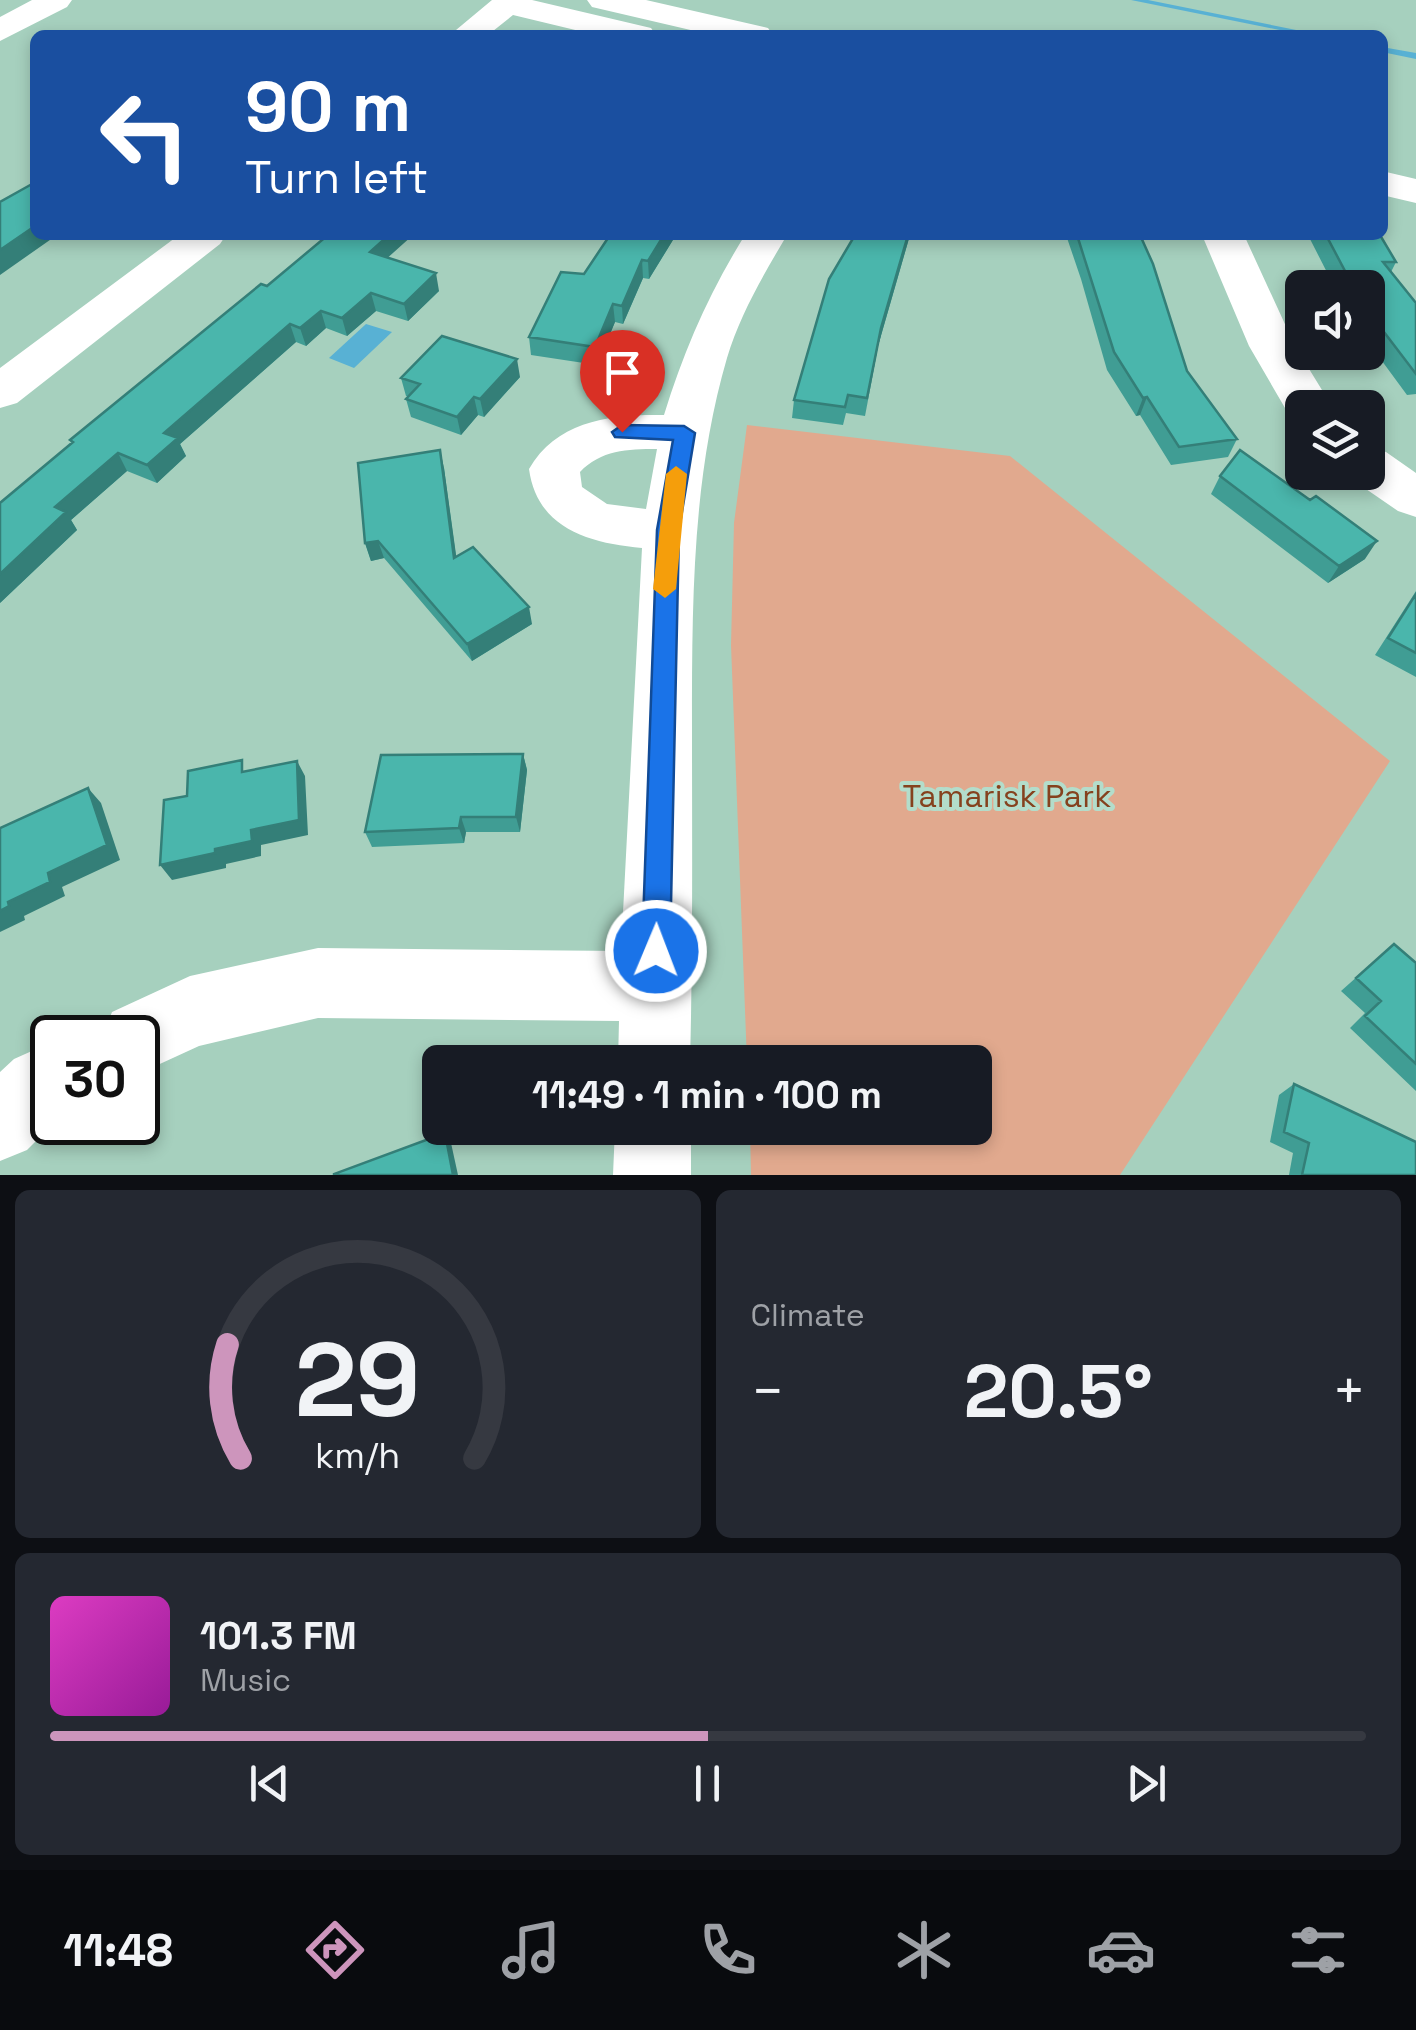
<!DOCTYPE html>
<meta charset="utf-8">
<style>
:root{--surface:#171b24;--page:#242831;--text:#f1f3f6;--muted:#9ea1a6;--line:#363941;--accent:#cd95bc}
body{margin:0;font-family:"Space Grotesk",sans-serif;background:var(--page);color:var(--text);height:100vh;display:flex;flex-direction:column;font-size:38px;white-space:nowrap}
*{box-sizing:border-box;margin:0}
p{font-size:32px;color:var(--muted)}
.icon{flex:none;width:55px;height:55px;fill:none;stroke:currentColor;stroke-width:2;stroke-linecap:round;stroke-linejoin:round}
.map{position:relative;height:1175px;overflow:hidden}
.side{display:flex;flex-direction:column;gap:15px;padding:15px;background:#0d0f14;flex:1}
.side>*{flex:none}
.guide{position:absolute;left:30px;top:30px;width:1358px;height:210px;border-radius:15px;box-shadow:0 5px 15px #0003;background:#1a4fa0;color:#fff;overflow:hidden}
.fabs{position:absolute;left:1285px;top:270px;display:grid;gap:20px}
.fabs a{display:grid;place-items:center;width:100px;height:100px;border-radius:15px;background:var(--surface);box-shadow:0 5px 15px #0003;font-size:50px}
.speed{position:absolute;left:30px;top:1015px;display:flex;gap:20px;font-size:50px;font-weight:700;text-align:center}
.speed>*{display:grid;place-content:center;width:130px;height:130px;border-radius:50%;background:var(--surface);box-shadow:0 5px 15px #0003;line-height:1}
.speed .limit{border:5px solid #111;border-radius:15px;background:#fff;color:#111}
.pin{position:absolute;display:grid;place-items:center;width:85px;height:85px;color:#fff;margin:-102px -42px;border-radius:50% 50% 50% 0;rotate:-45deg;box-shadow:0 0 10px #0007}
.pin .icon{rotate:45deg}
.me{position:absolute;width:110px;margin:-55px;rotate:1deg;stroke-linejoin:round;filter:drop-shadow(0 0 8px #0008)}
.turn{display:flex;align-items:center;gap:35px;height:210px;padding:0 50px;font-size:45px}
.turn .icon{width:130px;height:130px;stroke-width:2.5}
.turn b{display:block;font-size:70px;line-height:85px}
.big{font-size:75px;font-weight:700;line-height:1.1}
.side .card{flex:1;display:flex;flex-direction:column;justify-content:center;gap:15px;min-width:0;padding:0 35px;border-radius:15px;background:var(--page)}
.side .dial{align-items:center;gap:0}
.dial svg{height:260px;overflow:visible;fill:none;stroke:var(--line);stroke-width:7;stroke-linecap:round;text-anchor:middle}
.dial text{fill:var(--text);stroke:none}
.song{display:flex;align-items:center;gap:30px}
.cover{width:120px;height:120px;border-radius:15px;background:linear-gradient(135deg,hsl(310 70% 55%),hsl(300 70% 35%))}
.played{height:10px;border-radius:5px;background:linear-gradient(90deg,var(--accent) 50%,var(--line) 50%)}
.keys{display:flex;justify-content:space-around;direction:ltr}
.heat{display:flex;justify-content:space-between;align-items:center;font-size:55px;direction:ltr}
.side .tiles{flex:1;display:grid;gap:15px;grid-template-columns:1fr 1fr}
.card:last-child{grid-column:span 2}
.trip{position:absolute;left:422px;top:1045px;width:570px;height:100px;border-radius:15px;background:var(--surface);box-shadow:0 5px 15px #0003;font-weight:700;line-height:100px;text-align:center}
.tab-bar{display:flex;height:160px;justify-content:space-around;align-items:center;background:#090b0e;color:var(--muted)}
.tab-bar .icon{width:70px;height:70px}
.tab-bar .active{color:var(--accent)}
.tab-bar b{font-size:45px;color:var(--text)}
.map>svg:first-child{display:block}
.green{fill:#e1a98e}
.water{fill:#58b1d4}
.lines{fill:none;stroke-linecap:round;stroke-linejoin:round}
.stream{fill:#58b1d4;fill-rule:evenodd}
.minor{fill:#fff;fill-rule:evenodd}
.wall{fill:#409d94}
.shaded-wall{fill:#347f78}
.building{fill:#4ab6ac;stroke:#347f78;stroke-width:2.5}
.route{fill:#1a73e8;stroke:#114b97;stroke-width:2.5}
.slow{fill:#f59e0b}
.labels{text-anchor:middle;stroke-width:8;stroke-linejoin:round;paint-order:stroke}
.park-label{font-size:32px;fill:#85421e;stroke:#b3ddcb}
</style>
<div class="map">
<svg width="1416" height="1175" viewBox="0 0 1416 1175">
<rect width="100%" height="100%" fill="#a6d0be"/>
<path class="green" d="M747 425 1010 456 1390 761 1120 1175H751L750 1128H975V1062H747L731 645 734 523Z"/>
<path class="water" d="M366 324 392 332 354 368 329 358Z"/>
<g class="lines">
<path class="stream" d="M1131 0H1148L1321 35H1304Z
M1382 47 1416 53V59L1382 52Z"/>
<path class="minor" d="M32 0H72L67 7 0 41V17Z
M492 0H532L651 28 656 35H596L513 15 488 35H450Z
M587 0H646L768 28 773 35H712L592 7Z
M1382 171 1416 179V203L1382 195Z
M179 235H226L220 244 17 403 0 408V368Z
M745 235H787C764 274 740 314 727 358 692 478 692 603 692 728 692 839 693 951 690 1062H618L619 1021 318 1018 199 1046 138 1074V1038H102L112 1012 190 976 318 948 621 951 642 548C588 543 537 528 529 469 557 420 612 414 664 415 684 350 709 293 745 235ZM657 449 646 509 607 504 582 487 580 472C601 450 627 449 657 449Z
M1202 235H1244L1295 346 1333 408H1302V423L1292 420 1249 346Z
M1368 447 1386 452 1416 473V517L1398 511 1350 478 1347 472H1368Z
M52 1042 55 1122 27 1150 0 1161V1072L14 1059Z
M615 1128H691V1175H613Z"/>
</g>
<path class="wall" d="M610 235H676L649 279 643 278 623 324 615 322 597 365 531 355 529 337 584 274Z
M855 235H910L878 346 865 416 846 413 843 425 792 418 794 400Z
M1066 235H1140L1187 371 1237 439 1228 457 1171 465 1140 415 1136 416 1107 370 1081 279Z
M1311 235H1380L1396 262 1391 272 1416 303V394L1407 395 1368 342V288H1335L1310 239Z
M388 258 439 291 408 321 376 311 347 336 326 328 306 346 296 342 180 444 186 456 157 483 127 471 71 520 77 530 0 603 71 443 70 440 267 286Z
M520 377 484 417 478 415 461 435 411 417 406 399 408 396H406L401 378Z
M444 468 456 557 532 624 472 661 384 558 371 561 365 543Z
M1220 476 1310 500 1365 559 1328 583 1211 494Z
M1416 591V677L1375 655Z
M523 754 527 770 520 832H466L464 843 372 847 365 832Z
M1394 944 1416 963V1091L1350 1028 1365 1013 1341 991Z
M1294 1084 1416 1175H1289L1293 1153 1270 1142 1279 1095Z"/>
<path class="shaded-wall" d="M35 226V235H57L0 275V250Z
M389 235H413L374 270 370 252Z
M664 235H676L649 279 648 261Z
M908 235H910L878 346 865 416 881 328Z
M642 260 643 278 623 324 622 306Z
M436 273 439 291 408 321 404 304Z
M371 293 376 311 347 336 342 318Z
M613 304 615 322 597 365 595 347Z
M321 311 326 328 306 346 300 328Z
M290 324 296 342 180 444 186 456 157 483 147 465 164 433Z
M517 359 520 377 484 417 480 399Z
M474 397 478 415 461 435 457 417Z
M1147 397 1140 415 1136 416 1143 398Z
M440 450 444 468 459 576 454 558Z
M118 453 127 471 71 520 77 530 0 603V574L55 507Z
M378 541 384 558 371 561 365 543Z
M1377 541 1365 559 1328 583 1339 566Z
M529 607 532 624 472 661 467 644Z
M523 754 527 770 520 832 516 817Z
M297 761 305 776 308 835 261 845V856L226 864V868L172 880 160 865 215 849 251 830Z
M88 788 101 803 120 860 62 887 65 896 24 916 25 920 0 932V911L8 902Z
M461 817 466 832 464 843 459 828Z
M445 1133 451 1143 458 1175H453Z"/>
<path class="building" d="M32 184 35 185V226L0 250V202Z
M328 235H389L370 252 436 273 404 304 371 293 342 318 321 311 300 328 290 324 164 433 178 438 147 465 118 453 55 507 66 512 0 574V503L73 442 70 440 261 284 267 286Z
M610 235H664L648 261 642 260 622 306 613 304 595 347 529 337 561 272 584 274Z
M855 235H908L881 328 867 398 848 395 845 407 794 400 829 279Z
M1077 235H1140L1153 264 1187 371 1237 439 1179 447 1147 397 1143 398 1114 352Z
M1326 235H1380L1396 262H1383L1416 303V374L1368 311V288H1354Z
M442 336 517 359 480 399 474 397 457 417 406 399 420 384 401 378Z
M440 450 454 558 473 547 529 607 467 644 378 541 365 543 358 463Z
M1240 450 1310 500 1316 496 1377 541 1339 566 1220 476Z
M1416 594V653L1388 638Z
M523 754 516 817H461L459 828 365 832 381 755Z
M242 760V772L297 761 299 820 251 830 252 841 215 849V853L160 865 164 800 187 796 188 771Z
M88 788 107 845 48 873 50 882 8 902 9 906 0 911V828Z
M1394 944 1416 963V1064L1365 1016 1381 1001 1356 978Z
M1294 1084 1416 1142V1175H1302L1309 1143 1284 1132Z
M445 1133 453 1175H334V1174Z"/>
<path class="route" d="M622 425 684 426 695 433 679 530 670 951 666 961 656 965 646 961 642 951 657 530 673 440 615 437 612 432Z"/>
<path class="slow" d="M676 466 687 474 676 589 665 598 653 589 666 474Z"/>
<g class="labels">
<g class="park-label">
<text x="1007" y="807">Tamarisk Park</text>
</g>
</g>
</svg>
<div class="fabs">
<a><svg class="icon" aria-label="sound" viewBox="0 0 24 24"><path d="M4 9h4l5-4v14l-5-4H4zM17 9q2 3 0 6"/></svg></a>
<a><svg class="icon" aria-label="layers" viewBox="0 0 24 24"><path d="M12 4l9 5-9 5-9-5zM3 14l9 5 9-5"/></svg></a>
</div>
<div class="speed"><div class="limit">30</div></div>
<div class="pin" style="left:622px;top:432px;background:#d93025"><svg class="icon" aria-label="arrive" viewBox="0 0 24 24"><path d="M6 21V4h12l-3 4 3 4H6"/></svg></div>
<svg class="me" style="left:656px;top:951px" viewBox="-20 -20 40 40"><circle r="17" fill="#1a73e8" stroke="#fff" stroke-width="3"/><path d="M0-11L8 9 0 5-8 9z" fill="#fff"/></svg>
<div class="trip">11:49 · 1 min · 100 m</div>
<div class="guide">
<div class="turn"><svg class="icon" aria-label="left" viewBox="0 0 24 24"><path d="M17 20v-9H6M10 6l-5 5 5 5"/></svg><div><b>90 m</b>Turn left</div></div>
</div>
</div>
<section class="side">
<div class="tiles">
<div class="card dial"><svg viewBox="0 0 100 80">
<path d="M14 69A42 42 0 1 1 86 69"/>
<path d="M14 69A42 42 0 0 1 10 34" stroke="#cd95bc"/>
<text x="50" y="56" font-size="32" font-weight="700">29</text>
<text x="50" y="72" font-size="11">km/h</text>
</svg></div>
<div class="card"><p>Climate</p>
<div class="heat"><a>−</a><b class="big">20.5°</b><a>+</a></div>
</div>
<div class="card">
<div class="song"><i class="cover"></i><div><b>101.3 FM</b><p>Music</p></div></div>
<div class="played"></div>
<div class="keys"><svg class="icon" aria-label="previous" viewBox="0 0 24 24"><path d="M18 5L8 12l10 7zM5 5v14"/></svg><svg class="icon" aria-label="pause" viewBox="0 0 24 24"><path d="M8 5v14M16 5v14"/></svg><svg class="icon" aria-label="next" viewBox="0 0 24 24"><path d="M6 5l10 7-10 7zM19 5v14"/></svg></div>
</div>
</div>
</section>
<nav class="tab-bar">
<b>11:48</b>
<svg class="icon active" aria-label="directions" viewBox="0 0 24 24"><path d="M12 3l9 9-9 9-9-9zM9 14v-3h6M13 9l2 2-2 2"/></svg>
<svg class="icon" aria-label="music" viewBox="0 0 24 24"><path d="M9 18V5l10-2v13"/><circle cx="6" cy="18" r="3"/><circle cx="16" cy="16" r="3"/></svg>
<svg class="icon" aria-label="phone" viewBox="0 0 24 24"><path d="M5 4h4l2 5-3 2q2 4 5 5l2-3 5 2v4C11 20 4 13 5 4z"/></svg>
<svg class="icon" aria-label="climate" viewBox="0 0 24 24"><path d="M12 3v18M4 7l16 10M4 17L20 7"/></svg>
<svg class="icon" aria-label="car" viewBox="0 0 24 24"><path d="M5 17H2v-5l4-1 3-4h7l3 4 3 1v5h-3M9 17h6M6 11h13"/><circle cx="7" cy="17" r="2"/><circle cx="17" cy="17" r="2"/></svg>
<svg class="icon" aria-label="filters" viewBox="0 0 24 24"><path d="M4 7h16M4 17h16"/><circle cx="9" cy="7" r="2"/><circle cx="15" cy="17" r="2"/></svg>
</nav>
